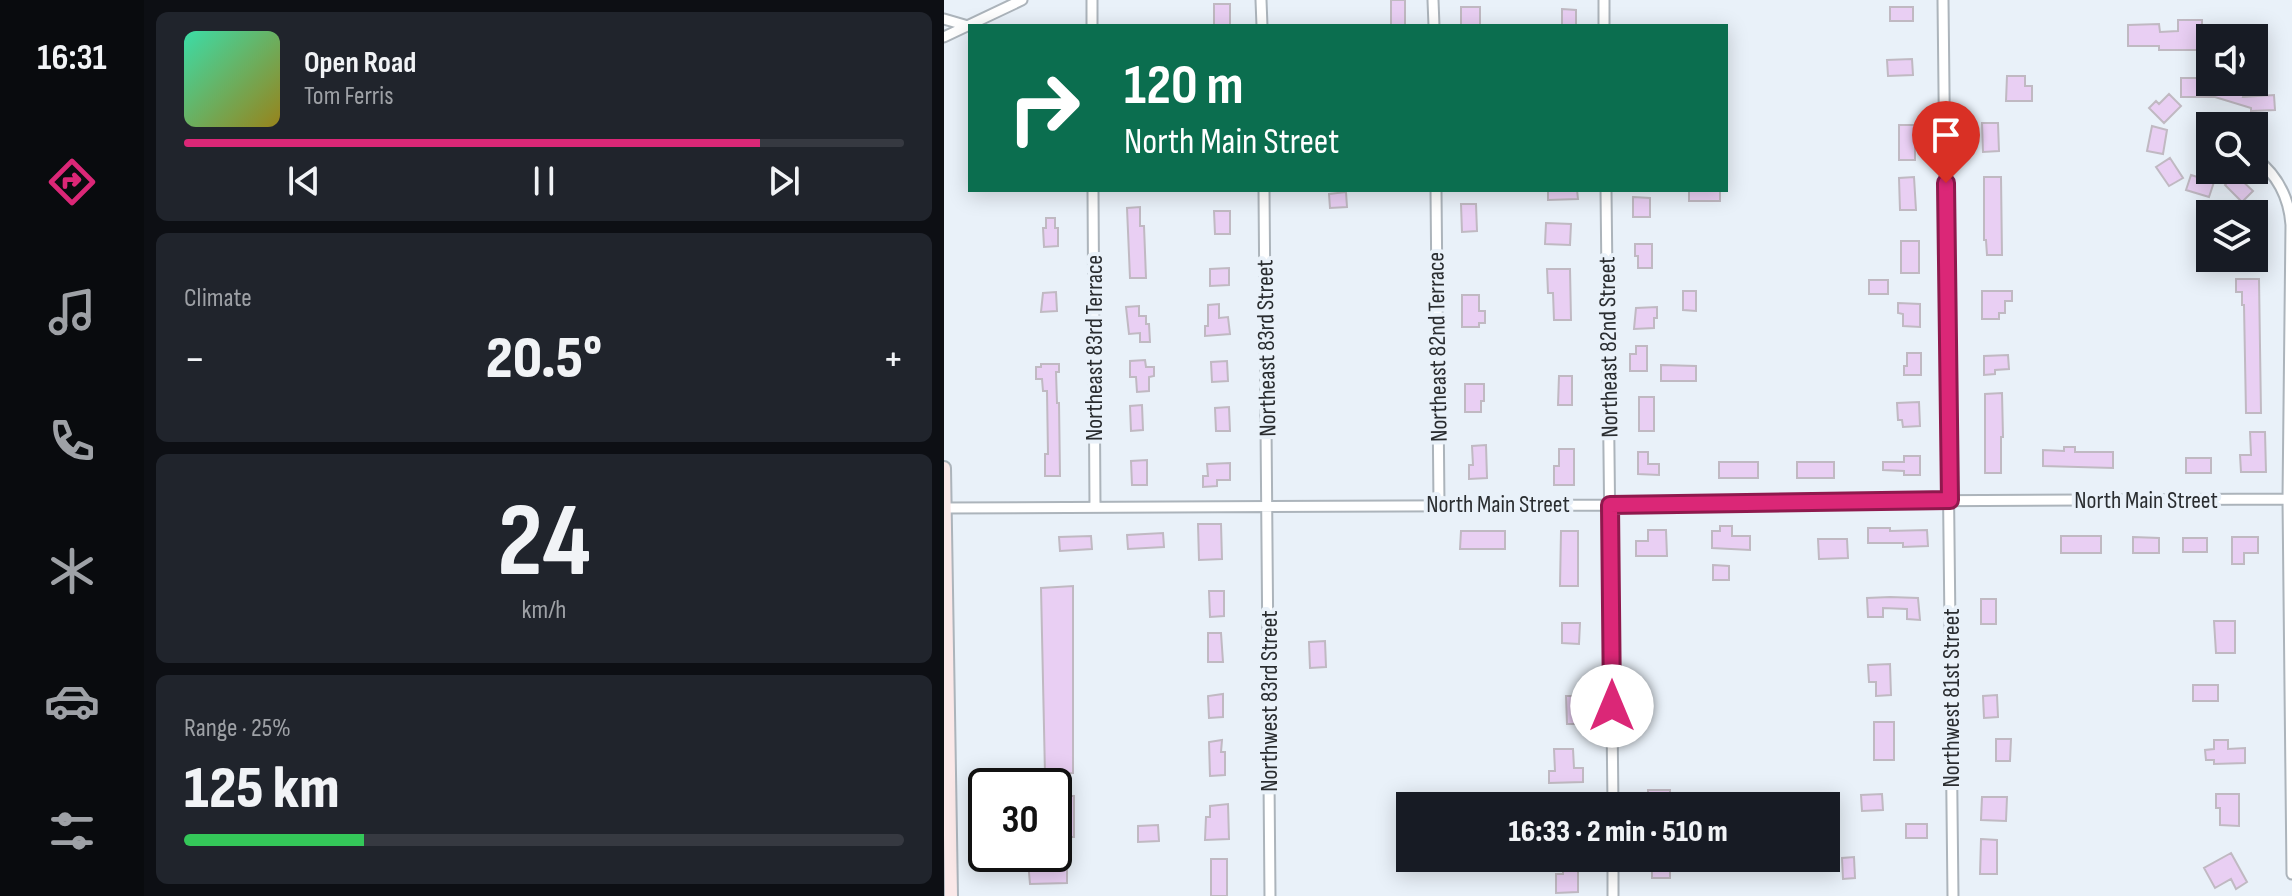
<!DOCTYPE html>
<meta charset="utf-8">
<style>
:root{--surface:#171b24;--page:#20242c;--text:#f1f3f6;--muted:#9ea1a6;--line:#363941;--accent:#db2777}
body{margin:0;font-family:"Sofia Sans Condensed",sans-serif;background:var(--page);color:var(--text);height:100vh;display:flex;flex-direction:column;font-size:30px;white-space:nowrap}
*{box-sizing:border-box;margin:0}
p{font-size:26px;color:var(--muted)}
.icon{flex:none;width:44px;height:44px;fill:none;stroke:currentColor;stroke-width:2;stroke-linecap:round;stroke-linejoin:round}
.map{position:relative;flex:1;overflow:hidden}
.sheet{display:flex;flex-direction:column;gap:12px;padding:12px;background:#0d0f14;width:800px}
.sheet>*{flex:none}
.guide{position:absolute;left:24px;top:24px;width:760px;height:168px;border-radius:0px;box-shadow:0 4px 20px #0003;background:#0b6e4f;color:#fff;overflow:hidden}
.fabs{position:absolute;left:1252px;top:24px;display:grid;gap:16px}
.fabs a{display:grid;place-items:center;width:72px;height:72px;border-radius:0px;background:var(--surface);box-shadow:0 4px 20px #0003;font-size:40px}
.speed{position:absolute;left:24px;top:768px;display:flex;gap:16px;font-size:40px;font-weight:700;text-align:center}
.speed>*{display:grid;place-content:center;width:104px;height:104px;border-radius:50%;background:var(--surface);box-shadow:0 4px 20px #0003;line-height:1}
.speed .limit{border:4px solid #111;border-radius:12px;background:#fff;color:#111}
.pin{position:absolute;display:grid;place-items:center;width:68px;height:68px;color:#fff;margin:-82px -34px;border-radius:50% 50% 50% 0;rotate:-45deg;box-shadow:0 0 8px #0007}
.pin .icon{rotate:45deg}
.me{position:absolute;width:88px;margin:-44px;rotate:0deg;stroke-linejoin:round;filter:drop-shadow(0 0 6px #0008)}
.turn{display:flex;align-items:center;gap:28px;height:168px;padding:0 24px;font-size:36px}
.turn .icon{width:104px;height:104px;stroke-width:2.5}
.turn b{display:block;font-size:56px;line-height:68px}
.big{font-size:60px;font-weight:800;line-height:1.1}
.sheet .tile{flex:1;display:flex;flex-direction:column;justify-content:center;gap:12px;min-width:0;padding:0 28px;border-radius:12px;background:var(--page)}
.sheet .dial{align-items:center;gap:0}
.dial b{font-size:104px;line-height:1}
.song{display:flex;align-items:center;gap:24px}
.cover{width:96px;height:96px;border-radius:12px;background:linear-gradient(135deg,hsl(160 70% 55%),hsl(50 70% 35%))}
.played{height:8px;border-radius:4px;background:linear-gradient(90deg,var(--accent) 80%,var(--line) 80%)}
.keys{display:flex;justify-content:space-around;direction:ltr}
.heat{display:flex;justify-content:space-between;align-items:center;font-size:44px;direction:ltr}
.charge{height:12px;border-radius:6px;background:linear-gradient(90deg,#34c759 25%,var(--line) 0)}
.trip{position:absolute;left:452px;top:792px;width:444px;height:80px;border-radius:0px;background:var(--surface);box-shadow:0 4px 20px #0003;font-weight:800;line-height:80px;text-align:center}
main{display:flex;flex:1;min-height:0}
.tab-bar{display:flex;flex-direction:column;width:144px;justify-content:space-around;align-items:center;background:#090b0e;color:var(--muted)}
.tab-bar .icon{width:56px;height:56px}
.tab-bar .selected{color:var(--accent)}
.tab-bar b{font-size:36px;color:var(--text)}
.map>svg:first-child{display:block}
.building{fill:#e9cff3;stroke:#c0b9c2;stroke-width:2}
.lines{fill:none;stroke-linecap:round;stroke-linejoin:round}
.minor-casing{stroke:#acb4bb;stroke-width:13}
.secondary-casing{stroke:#acb4bb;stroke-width:16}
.minor{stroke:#fff;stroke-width:9}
.secondary{stroke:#fae8e8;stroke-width:12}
.route-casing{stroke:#8e194d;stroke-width:20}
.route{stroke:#db2777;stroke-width:14}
.labels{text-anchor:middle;stroke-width:8;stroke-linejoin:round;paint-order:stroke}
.street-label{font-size:24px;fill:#2a2d30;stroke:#e9f1f9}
</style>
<main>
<nav class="tab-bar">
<b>16:31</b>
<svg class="icon selected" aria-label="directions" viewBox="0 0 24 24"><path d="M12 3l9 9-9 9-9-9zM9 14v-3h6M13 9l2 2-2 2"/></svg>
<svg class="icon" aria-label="music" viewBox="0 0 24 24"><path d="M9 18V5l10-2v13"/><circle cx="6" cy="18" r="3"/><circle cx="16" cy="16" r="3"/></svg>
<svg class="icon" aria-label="phone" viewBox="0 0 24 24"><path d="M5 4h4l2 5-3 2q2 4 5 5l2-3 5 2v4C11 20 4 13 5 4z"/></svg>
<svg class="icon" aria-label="climate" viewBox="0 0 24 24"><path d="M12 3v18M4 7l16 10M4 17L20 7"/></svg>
<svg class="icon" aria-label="car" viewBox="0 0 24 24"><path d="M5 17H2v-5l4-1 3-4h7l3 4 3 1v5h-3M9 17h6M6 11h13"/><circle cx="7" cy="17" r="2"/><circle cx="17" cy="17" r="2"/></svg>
<svg class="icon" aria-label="filters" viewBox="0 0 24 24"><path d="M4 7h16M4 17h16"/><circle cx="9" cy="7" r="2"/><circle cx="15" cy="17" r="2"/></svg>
</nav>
<section class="sheet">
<div class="tile">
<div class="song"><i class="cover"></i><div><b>Open Road</b><p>Tom Ferris</p></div></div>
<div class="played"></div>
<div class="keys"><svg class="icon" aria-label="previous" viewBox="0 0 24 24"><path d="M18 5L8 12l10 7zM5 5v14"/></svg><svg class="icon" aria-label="pause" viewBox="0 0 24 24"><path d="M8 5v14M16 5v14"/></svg><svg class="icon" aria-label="next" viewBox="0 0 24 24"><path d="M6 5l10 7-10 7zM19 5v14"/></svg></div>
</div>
<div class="tile"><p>Climate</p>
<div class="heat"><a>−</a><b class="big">20.5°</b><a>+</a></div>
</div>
<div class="tile dial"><b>24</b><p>km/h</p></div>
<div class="tile"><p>Range · 25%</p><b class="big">125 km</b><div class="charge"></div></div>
</section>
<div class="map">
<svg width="1348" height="896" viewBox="0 0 1348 896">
<rect width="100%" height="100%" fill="#e9f1f9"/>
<path class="building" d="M447 0H461V26H447Z
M270 4H286V26H270Z
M517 7H536V26H517Z
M946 7H969V21H946Z
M618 9 632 10V26H618Z
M1234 20H1258V50H1215V46H1184V25L1215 24 1216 32 1234 31Z
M968 59 969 75 944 76 943 60Z
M1063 76H1081V86H1088V101H1062Z
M1237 78H1264V82H1287L1302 86 1299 97 1330 95 1331 110 1307 111V108L1271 97H1237Z
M1225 94 1237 106 1220 123 1205 108 1212 101 1215 104Z
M1038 123H1054L1055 151 1039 152Z
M955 125H971V160H955Z
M1208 126 1223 130 1219 154 1203 151Z
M1226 158 1239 178 1225 186 1212 167Z
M1291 174 1309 191 1298 202 1281 185Z
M1247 175 1270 182 1265 197 1242 190Z
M970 177 972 210H956L955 178Z
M1040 177H1057L1058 255H1043L1042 240H1040Z
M604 190H633L634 199 604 200Z
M745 190H776V201H745Z
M402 192 403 207 386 208 385 194Z
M689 197 706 198V217H689Z
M517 204H532L533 231 518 232Z
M196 207V226H200L202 278H186L183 208Z
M270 211H286V234H271Z
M102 218H111V228H114V246L100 247 99 228H102Z
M602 223 627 224 626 245 601 244Z
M957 241H975V273H957Z
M691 244H708V268H694V256H691Z
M285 268V285L266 286V269Z
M603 269H626L627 320H610L609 293H604Z
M1292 279H1315L1317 413H1302L1300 305H1298V292H1292Z
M925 280H944V294H925Z
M739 291H752V311L739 310Z
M1038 291H1068V301H1061V313H1055V319H1038Z
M112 292 113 311 97 312 99 293Z
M518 295H535V311H541V323H535V327H518Z
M954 303 976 304V327L959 326V314L954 313Z
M275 304V318L284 317 286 334 261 336V326H264V305Z
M195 306V316H202V324H205L206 342H196V333L185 334 182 307Z
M713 307V318H710V328L690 329 692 308Z
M692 346H703V371H686V354H692Z
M963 353H977V375H960V366H963Z
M1064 355 1065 369 1051 370V374L1040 375V356Z
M201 360 202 367H210V376L205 377V391L193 392 192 377H186V361Z
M283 361 284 381 268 382 267 362Z
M97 364H115V372H112L113 403H115L116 476H101V454H104L103 391H99L98 379H92V367H97Z
M717 365 752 366V381H717Z
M615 376H628V405H614Z
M521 384H540V401H537V412H521Z
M1058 393 1059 437H1057V473H1041V394Z
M695 397H710V431H695Z
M975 402 976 426 959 427 958 420H954L953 403Z
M198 405 199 430 187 431 186 406Z
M285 407 286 431H272L271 408Z
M1306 432H1321L1322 472H1297L1296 455H1307Z
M542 445 543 478 525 479V465H529L528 446Z
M1120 447H1131V452H1169V468L1099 466V450L1120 451Z
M615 449H630V485H610V466H615Z
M694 452H704V464H715V475L694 474Z
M960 456H976V475H960V471L939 470V462H960Z
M1242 458H1267V473H1242Z
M203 460V485H188L187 461Z
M775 462H814V478H775Z
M853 462H890V478H853Z
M286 463V480H273V486L259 487V476H264L263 464Z
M254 524H277L278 559 255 560Z
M776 526H788V536H806V550L768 548V531H776Z
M924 528H946V531L983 530 984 546 959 547V543H924Z
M704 530H722L723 556H692V541H704Z
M517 531H561V549H516Z
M617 531H634V586H616Z
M219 533 220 547 184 549 183 535Z
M147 536 148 549 116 551 115 537Z
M1117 536H1157V553H1117Z
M1189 537 1215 538V553H1189Z
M1288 537H1314V553H1300V564H1288Z
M1239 538H1263V552H1239Z
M874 539H903L904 558 875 559Z
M769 565 785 566V580H769Z
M129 586V773L101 774 97 588Z
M265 591H280V616L266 617Z
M946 597 974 598 976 620 963 619V609L939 608V617H924L923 598Z
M1037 599H1052V624H1037Z
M1270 621H1291V653H1272Z
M618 623H636L635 644 618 643Z
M264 633H277L279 662H264Z
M381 641 382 667 366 668 365 642Z
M946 664 947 695 932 696V682H925L924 665Z
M1249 685H1274V701H1249Z
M279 694V717L265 718 264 696Z
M1053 695 1054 717 1040 718 1039 696Z
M622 696H637L638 724H623Z
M930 722H950V760H930Z
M1052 739H1067L1066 761H1052Z
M278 740 277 752H281V775L266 776 265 742Z
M1270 740H1284V749L1301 748V763L1270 764V760H1262L1261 750 1270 749Z
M610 749H629L630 768H639V782L605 783V771H611Z
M704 790H726V806H709V804H704Z
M938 794 939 810 918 811 917 795Z
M1272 794H1295V826L1276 825V808H1272Z
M110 796H130V837H110Z
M1038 797H1063L1062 821 1037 820Z
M284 804 285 839 261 840 262 817H266V806Z
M962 824H983V838H962Z
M214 825 215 841 194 842V826Z
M1037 839 1053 840V874H1036Z
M1287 853 1303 882 1292 889 1287 879 1271 888 1260 868Z
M910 857 911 878 899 879 898 858Z
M708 858H726V878H708Z
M267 859H283V896H267Z
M123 860V883L86 884 84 861Z
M619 865H634V892L612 893V874H619Z"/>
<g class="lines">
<g class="minor-casing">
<path id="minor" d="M148 0V26
M317 0 318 26
M489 0 490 26
M660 0V26
M999 0 1009 896
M0 19 24 26
M0 37 78 0
M1310 157C1333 174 1345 197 1347 225L1344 499 1348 874
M149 190 151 507
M320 190 326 896
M492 190 495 504
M662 190 669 806
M0 508 666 505 940 501 1348 499
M669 858V896"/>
</g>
<g class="secondary-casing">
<path id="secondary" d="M0 468 7 896"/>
</g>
<use href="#minor" class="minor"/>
<use href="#secondary" class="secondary"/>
</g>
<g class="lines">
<g class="route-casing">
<path id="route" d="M668 706 666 505 1006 500 1002 183"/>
</g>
<use href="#route" class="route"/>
</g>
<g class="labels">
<g class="street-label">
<text transform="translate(493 347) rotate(-91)" y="8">Northeast 82nd Terrace</text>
<text transform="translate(664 347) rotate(-91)" y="8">Northeast 82nd Street</text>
<text transform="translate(150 348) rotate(-90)" y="8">Northeast 83rd Terrace</text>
<text transform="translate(322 348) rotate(-91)" y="8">Northeast 83rd Street</text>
<text x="1202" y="508">North Main Street</text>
<text x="554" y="512">North Main Street</text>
<text transform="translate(1007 698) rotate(-90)" y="8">Northwest 81st Street</text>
<text transform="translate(325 701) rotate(-90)" y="8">Northwest 83rd Street</text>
</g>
</g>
</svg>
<div class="fabs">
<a><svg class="icon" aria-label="sound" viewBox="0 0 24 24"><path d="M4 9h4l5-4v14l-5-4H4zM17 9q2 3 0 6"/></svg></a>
<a><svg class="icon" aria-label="search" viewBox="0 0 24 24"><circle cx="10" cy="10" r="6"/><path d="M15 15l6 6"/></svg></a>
<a><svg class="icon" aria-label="layers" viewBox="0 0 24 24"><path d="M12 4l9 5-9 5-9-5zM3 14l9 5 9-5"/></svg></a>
</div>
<div class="speed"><div class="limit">30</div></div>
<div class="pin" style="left:1002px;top:183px;background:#d93025"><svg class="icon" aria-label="arrive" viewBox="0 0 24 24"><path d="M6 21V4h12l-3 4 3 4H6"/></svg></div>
<svg class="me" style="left:668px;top:706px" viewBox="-20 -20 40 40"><circle r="19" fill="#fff"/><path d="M0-13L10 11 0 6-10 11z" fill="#db2777"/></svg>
<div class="trip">16:33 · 2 min · 510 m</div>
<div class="guide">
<div class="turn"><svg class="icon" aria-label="right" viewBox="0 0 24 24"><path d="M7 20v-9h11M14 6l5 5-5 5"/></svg><div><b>120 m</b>North Main Street</div></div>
</div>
</div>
</main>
